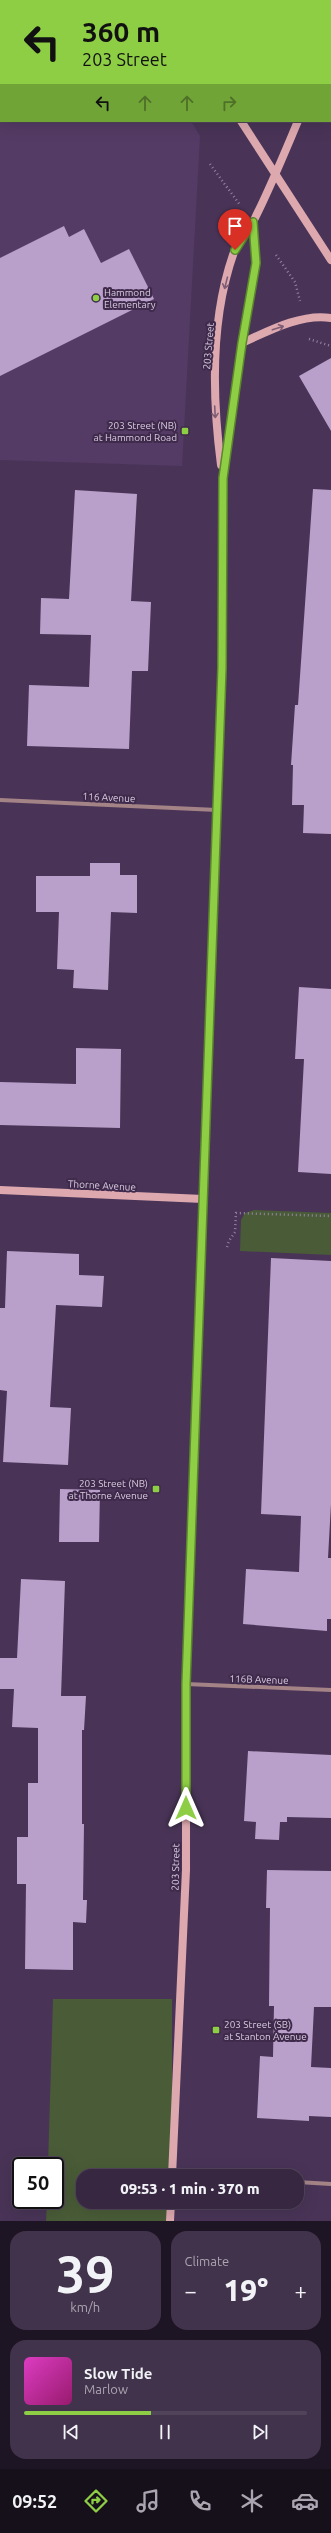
<!DOCTYPE html>
<meta charset="utf-8">
<style>
:root{--surface:#372741;--page:#42334c;--text:#f1f3f6;--muted:#aaa5b1;--line:#51445a;--accent:#8dce44}
body{margin:0;font-family:Ubuntu,sans-serif;background:var(--page);color:var(--text);height:100vh;display:flex;flex-direction:column;font-size:15px;white-space:nowrap}
*{box-sizing:border-box;margin:0}
p{font-size:13px;color:var(--muted)}
.icon{flex:none;width:22px;height:22px;fill:none;stroke:currentColor;stroke-width:2;stroke-linecap:round;stroke-linejoin:round}
.map{position:relative;height:2221px;overflow:hidden}
.panel{display:flex;flex-direction:column;gap:10px;padding:10px;background:#1e1524;flex:1}
.panel>*{flex:none}
.guide{position:absolute;left:0px;top:0px;width:331px;height:122px;box-shadow:0 4px 16px #0002,0 0 0 1px var(--line);background:#8dce44;color:#111;overflow:hidden}
.speed{position:absolute;left:12px;top:2157px;display:flex;gap:8px;font-size:20px;font-weight:700;text-align:center}
.speed>*{display:grid;place-content:center;width:52px;height:52px;border-radius:50%;background:var(--surface);box-shadow:0 4px 16px #0002,0 0 0 1px var(--line);line-height:1}
.speed .limit{border:2px solid #111;border-radius:6px;background:#fff;color:#111}
.pin{position:absolute;display:grid;place-items:center;width:34px;height:34px;color:#fff;margin:-41px -17px;border-radius:50% 50% 50% 0;rotate:-45deg;box-shadow:0 0 4px #0007}
.pin .icon{rotate:45deg}
.me{position:absolute;width:44px;margin:-22px;rotate:0deg;stroke-linejoin:round;filter:drop-shadow(0 0 3px #0008)}
.turn{display:flex;align-items:center;gap:14px;height:84px;padding:0 16px;font-size:18px}
.turn .icon{width:52px;height:52px;stroke-width:2.5}
.turn b{display:block;font-size:28px;line-height:34px}
.lanes{display:flex;align-items:center;height:38px;padding:0 16px;background:#0003;justify-content:center;gap:20px;direction:ltr}
.lanes .off{opacity:.35}
.big{font-size:30px;font-weight:800;line-height:1.1}
.panel .card{flex:1;display:flex;flex-direction:column;justify-content:center;gap:6px;min-width:0;padding:0 14px;border-radius:16px;background:var(--page)}
.panel .dial{align-items:center;gap:0}
.dial b{font-size:52px;line-height:1}
.song{display:flex;align-items:center;gap:12px}
.cover{width:48px;height:48px;border-radius:6px;background:linear-gradient(135deg,hsl(310 70% 55%),hsl(320 70% 35%))}
.played{height:4px;border-radius:2px;background:linear-gradient(90deg,var(--accent) 45%,var(--line) 45%)}
.keys{display:flex;justify-content:space-around;direction:ltr}
.heat{display:flex;justify-content:space-between;align-items:center;font-size:22px;direction:ltr}
.panel .tiles{flex:1;display:grid;gap:10px;grid-template-columns:1fr 1fr}
.card:last-child{grid-column:span 2}
.trip{position:absolute;left:76px;top:2169px;width:228px;height:40px;border-radius:16px;background:var(--surface);box-shadow:0 4px 16px #0002,0 0 0 1px var(--line);font-weight:800;line-height:40px;text-align:center}
.tab-bar{display:flex;height:64px;justify-content:space-around;align-items:center;background:#16101a;color:var(--muted)}
.tab-bar .icon{width:28px;height:28px}
.tab-bar .active{color:var(--accent)}
.tab-bar b{font-size:18px;color:var(--text)}
.map>svg:first-child{display:block}
.built{fill:#543b65}
.green{fill:#495c37}
.building{fill:#b9a0ca}
.lines{fill:none;stroke-linecap:round;stroke-linejoin:round}
.path{stroke:#9484a0;stroke-width:2.5;stroke-dasharray:1 3;stroke-linecap:butt}
.street{stroke:#a48387;stroke-width:4}
.secondary{stroke:#dda9af;stroke-width:8}
.rail{stroke:#bdafc7;stroke-width:3;stroke-dasharray:8 4;stroke-linecap:butt}
.oneway{stroke:#7e5d74}
.route-casing{stroke:#5c862c;stroke-width:10}
.route{stroke:#8dce44;stroke-width:7}
.poi-dot{fill:#8dce44;stroke:#3f2a4c;stroke-width:1.5}
.labels{text-anchor:middle;stroke-width:4;stroke-linejoin:round;paint-order:stroke}
.poi-label{font-size:10px;fill:#d9cce2;stroke:#3f2a4c;text-anchor:start}
.street-label{font-size:10px;fill:#d9cce2;stroke:#3f2a4c}
</style>
<div class="map">
<svg width="331" height="2221" viewBox="0 0 331 2221">
<rect width="100%" height="100%" fill="#493457"/>
<path class="built" d="M0 0 122 1H1V121H191L200 136 182 466 0 460Z"/>
<path class="green" d="M254 1210 331 1213V1255L240 1251 241 1220 245 1213Z
M53 1999H172V2176H83V2202H171L170 2221H46L47 2200H55V2166H48Z"/>
<path class="building" d="M64 226 69 237 84 229 101 263 129 249 154 299 0 376V258Z
M331 358V431L299 376Z
M313 489 331 490V834L303 833 304 805H292L293 765H291L295 705H298Z
M75 490 137 494 131 601 151 602 148 671H132L129 749 27 746 29 685 89 687 91 635 40 634 41 598 69 599Z
M90 863H120V875H137V913L111 912 108 990 73 988 74 970 57 969 59 912H36V876H90Z
M299 987 331 989V1174L298 1172 304 1059H295Z
M76 1048 121 1049 120 1128 0 1125V1082L76 1084Z
M7 1251 79 1254V1275L104 1276 102 1307 56 1305 50 1407 71 1408 68 1465 3 1462 7 1391 0 1390V1308H5Z
M271 1258 331 1261V1504L328 1558H331V1619H327V1631L243 1624 246 1569 299 1572 301 1516 261 1514Z
M60 1489 100 1490 99 1542H59Z
M21 1579 65 1581 61 1696H86L84 1730H82V1824H84L83 1900H87L86 1923 73 1922V1970L25 1969 26 1884H17V1837H28V1783H38V1728L12 1727 14 1689H0V1658H17Z
M248 1751 331 1755V1818L287 1817V1822H280L279 1840 255 1839 256 1822 244 1821Z
M267 1870 331 1871V2007H314L311 2067 331 2068V2117L309 2116V2121L257 2118 260 2056 273 2057 274 2006H269L270 1908H266Z"/>
<g class="lines">
<path class="path" d="M210 164 240 205
M276 255 295 282 300 301
M309 339 331 346
M227 1247 229 1241 235 1232 236 1213 331 1216"/>
<path class="street" d="M0 800 217 810
M186 1684 331 1690
M297 2182 331 2184"/>
<path class="secondary" d="M160 0V1
M173 0V1
M328 1V0
M330 62 331 61
M241 121 331 260
M242 343C268 331 302 313 331 318
M221 465C212 396 210 319 234 252 239 240 249 230 255 218 271 186 284 154 298 121
M0 1190 203 1199
M172 2176 186 1870V1684L222 668 223 478 242 343 256 263 253 223
M170 2221 171 2202"/>
<path class="rail" d="M257 0 258 1
M279 0V1
M330 78 331 79
M330 115 331 117"/>
</g>
<defs><path id="oneway-shaft" d="M-6 0H5M1.5-3L5.5 0L1.5 3" fill="none" stroke-width="1.6" stroke-linecap="round" stroke-linejoin="round"/></defs>
<g class="oneway">
<use href="#oneway-shaft" transform="translate(226 283) rotate(104)"/>
<use href="#oneway-shaft" transform="translate(278 328) rotate(-18)"/>
<use href="#oneway-shaft" transform="translate(215 412) rotate(87)"/>
</g>
<g class="lines">
<g class="route-casing">
<path id="route" d="M186 1808V1684L222 668 223 478 242 343 256 263 253 222 235 250"/>
</g>
<use href="#route" class="route"/>
</g>
<g class="poi-dot">
<circle cx="96" cy="298" r="4"/>
<rect x="181" y="427" width="8" height="8" rx="2"/>
<rect x="152" y="1485" width="8" height="8" rx="2"/>
<rect x="212" y="2026" width="8" height="8" rx="2"/>
</g>
<g class="labels">
<g class="poi-label">
<text x="104" y="296">Hammond<tspan x="104" dy="12">Elementary</tspan></text>
<text x="177" y="429" text-anchor="end">203 Street (NB)<tspan x="177" dy="12">at Hammond Road</tspan></text>
<text x="148" y="1487" text-anchor="end">203 Street (NB)<tspan x="148" dy="12">at Thorne Avenue</tspan></text>
<text x="224" y="2028">203 Street (SB)<tspan x="224" dy="12">at Stanton Avenue</tspan></text>
</g>
<g class="street-label">
<text transform="translate(208 346) rotate(-85)" y="4">203 Street</text>
<text transform="translate(109 797) rotate(3)" y="4">116 Avenue</text>
<text transform="translate(102 1185) rotate(3)" y="4">Thorne Avenue</text>
<text transform="translate(259 1679) rotate(2)" y="4">116B Avenue</text>
<text transform="translate(175 1867) rotate(-89)" y="4">203 Street</text>
</g>
</g>
</svg>
<div class="speed"><div class="limit">50</div></div>
<div class="pin" style="left:235px;top:250px;background:#d93025"><svg class="icon" aria-label="arrive" viewBox="0 0 24 24"><path d="M6 21V4h12l-3 4 3 4H6"/></svg></div>
<svg class="me" style="left:186px;top:1808px" viewBox="-20 -20 40 40"><path d="M0-17L14 15 0 8-14 15z" fill="#8dce44" stroke="#fff" stroke-width="4"/></svg>
<div class="trip">09:53 · 1 min · 370 m</div>
<div class="guide">
<div class="turn"><svg class="icon" aria-label="left" viewBox="0 0 24 24"><path d="M17 20v-9H6M10 6l-5 5 5 5"/></svg><div><b>360 m</b>203 Street</div></div>
<div class="lanes"><svg class="icon" aria-label="left" viewBox="0 0 24 24"><path d="M17 20v-9H6M10 6l-5 5 5 5"/></svg><svg class="icon off" aria-label="ahead" viewBox="0 0 24 24"><path d="M12 20V5M6 11l6-6 6 6"/></svg><svg class="icon off" aria-label="ahead" viewBox="0 0 24 24"><path d="M12 20V5M6 11l6-6 6 6"/></svg><svg class="icon off" aria-label="right" viewBox="0 0 24 24"><path d="M7 20v-9h11M14 6l5 5-5 5"/></svg></div>
</div>
</div>
<section class="panel">
<div class="tiles">
<div class="card dial"><b>39</b><p>km/h</p></div>
<div class="card"><p>Climate</p>
<div class="heat"><a>−</a><b class="big">19°</b><a>+</a></div>
</div>
<div class="card">
<div class="song"><i class="cover"></i><div><b>Slow Tide</b><p>Marlow</p></div></div>
<div class="played"></div>
<div class="keys"><svg class="icon" aria-label="previous" viewBox="0 0 24 24"><path d="M18 5L8 12l10 7zM5 5v14"/></svg><svg class="icon" aria-label="pause" viewBox="0 0 24 24"><path d="M8 5v14M16 5v14"/></svg><svg class="icon" aria-label="next" viewBox="0 0 24 24"><path d="M6 5l10 7-10 7zM19 5v14"/></svg></div>
</div>
</div>
</section>
<nav class="tab-bar">
<b>09:52</b>
<svg class="icon active" aria-label="directions" viewBox="0 0 24 24"><path d="M12 3l9 9-9 9-9-9zM9 14v-3h6M13 9l2 2-2 2"/></svg>
<svg class="icon" aria-label="music" viewBox="0 0 24 24"><path d="M9 18V5l10-2v13"/><circle cx="6" cy="18" r="3"/><circle cx="16" cy="16" r="3"/></svg>
<svg class="icon" aria-label="phone" viewBox="0 0 24 24"><path d="M5 4h4l2 5-3 2q2 4 5 5l2-3 5 2v4C11 20 4 13 5 4z"/></svg>
<svg class="icon" aria-label="climate" viewBox="0 0 24 24"><path d="M12 3v18M4 7l16 10M4 17L20 7"/></svg>
<svg class="icon" aria-label="car" viewBox="0 0 24 24"><path d="M5 17H2v-5l4-1 3-4h7l3 4 3 1v5h-3M9 17h6M6 11h13"/><circle cx="7" cy="17" r="2"/><circle cx="17" cy="17" r="2"/></svg>
</nav>
